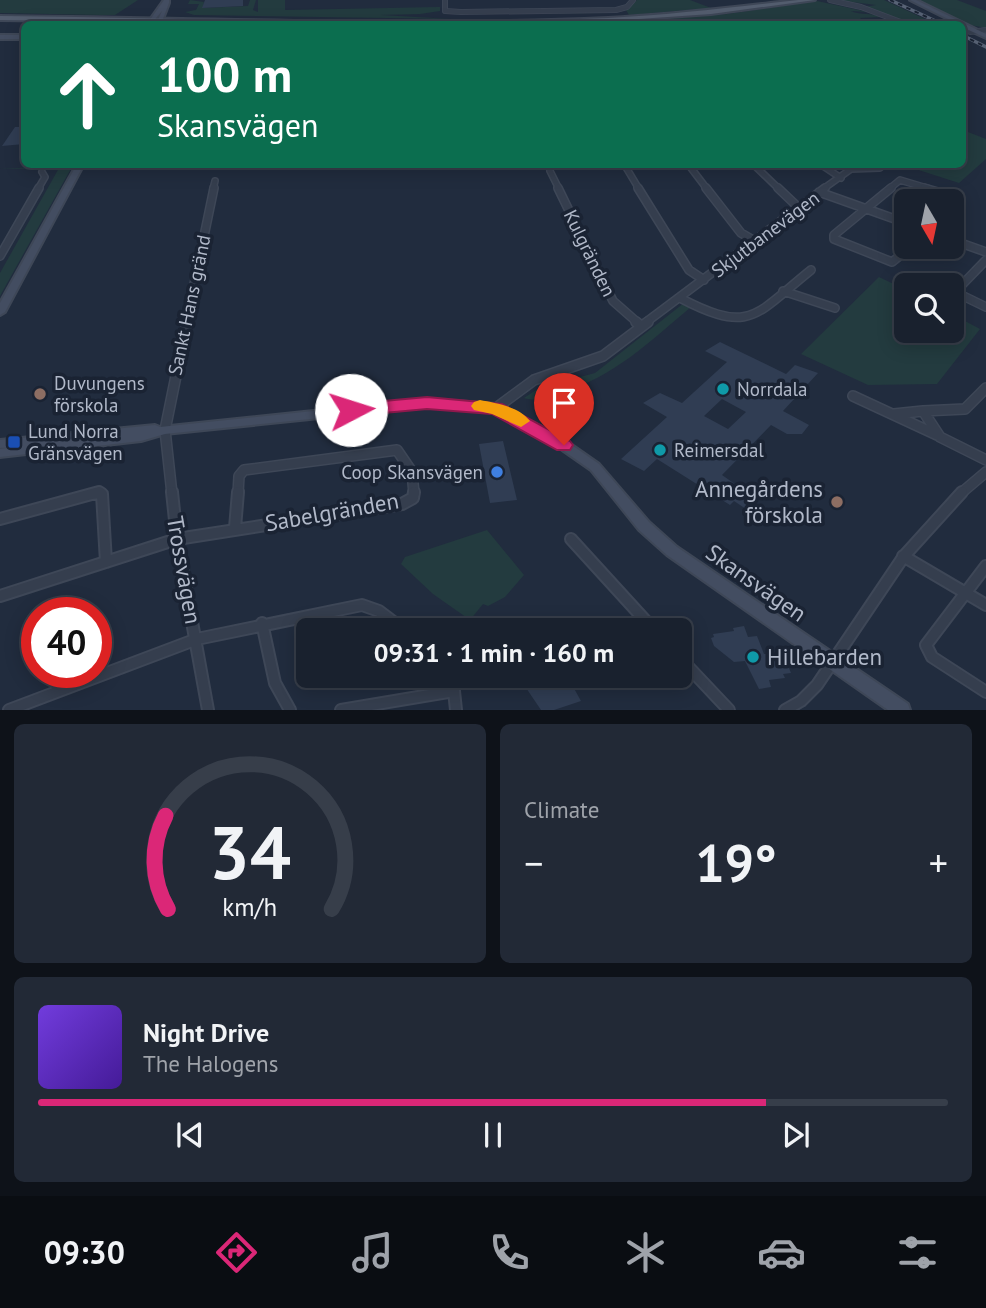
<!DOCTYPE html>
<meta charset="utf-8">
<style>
:root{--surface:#19212e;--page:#222936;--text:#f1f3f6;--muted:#9fa3aa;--line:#373e4a;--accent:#db2777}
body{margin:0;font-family:"PT Sans",sans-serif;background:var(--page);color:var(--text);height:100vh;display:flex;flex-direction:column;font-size:26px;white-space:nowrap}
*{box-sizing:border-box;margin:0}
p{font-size:23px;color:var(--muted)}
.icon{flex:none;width:38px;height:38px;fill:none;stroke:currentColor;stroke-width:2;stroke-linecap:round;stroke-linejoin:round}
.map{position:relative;height:710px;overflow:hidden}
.drawer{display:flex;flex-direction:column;gap:14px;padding:14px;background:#0e1219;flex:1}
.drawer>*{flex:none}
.hud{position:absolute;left:21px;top:21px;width:945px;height:147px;border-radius:10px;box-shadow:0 4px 18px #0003,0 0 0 2px var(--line);background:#0b6e4f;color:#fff;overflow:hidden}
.needle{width:46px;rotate:171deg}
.fabs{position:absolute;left:894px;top:189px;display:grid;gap:14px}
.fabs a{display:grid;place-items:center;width:70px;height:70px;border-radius:10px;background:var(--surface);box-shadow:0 4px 18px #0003,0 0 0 2px var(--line);font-size:35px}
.speed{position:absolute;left:21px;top:597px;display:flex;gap:14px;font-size:35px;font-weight:700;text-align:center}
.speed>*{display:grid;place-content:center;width:91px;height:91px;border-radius:50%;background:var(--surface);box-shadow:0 4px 18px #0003,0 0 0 2px var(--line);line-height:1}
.speed .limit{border:10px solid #d22;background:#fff;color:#111}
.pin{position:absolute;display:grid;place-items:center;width:60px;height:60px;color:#fff;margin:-72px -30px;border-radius:50% 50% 50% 0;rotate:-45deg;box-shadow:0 0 7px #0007}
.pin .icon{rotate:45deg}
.me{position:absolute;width:77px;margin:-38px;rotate:85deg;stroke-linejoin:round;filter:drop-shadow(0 0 5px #0008)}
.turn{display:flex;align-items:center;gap:24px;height:147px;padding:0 21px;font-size:32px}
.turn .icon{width:91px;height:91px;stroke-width:2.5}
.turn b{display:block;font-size:49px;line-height:60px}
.big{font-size:52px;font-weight:700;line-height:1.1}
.drawer .card{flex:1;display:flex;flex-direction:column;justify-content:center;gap:10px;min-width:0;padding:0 24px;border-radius:10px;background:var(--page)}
.drawer .dial{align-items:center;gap:0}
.dial svg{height:182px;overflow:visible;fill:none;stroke:var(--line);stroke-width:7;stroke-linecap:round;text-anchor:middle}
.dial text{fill:var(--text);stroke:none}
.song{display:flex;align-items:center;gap:21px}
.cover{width:84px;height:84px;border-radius:10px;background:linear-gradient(135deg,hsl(260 70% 55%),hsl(260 70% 35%))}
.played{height:7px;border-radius:4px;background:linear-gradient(90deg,var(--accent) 80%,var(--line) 80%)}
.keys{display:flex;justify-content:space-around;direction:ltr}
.heat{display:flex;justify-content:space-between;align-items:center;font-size:38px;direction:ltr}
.drawer .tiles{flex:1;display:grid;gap:14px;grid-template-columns:1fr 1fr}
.card:last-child{grid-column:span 2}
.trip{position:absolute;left:296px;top:618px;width:396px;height:70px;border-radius:10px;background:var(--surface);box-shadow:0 4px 18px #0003,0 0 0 2px var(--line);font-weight:700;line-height:70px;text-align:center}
.menu{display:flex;height:112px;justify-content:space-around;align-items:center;background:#0a0d12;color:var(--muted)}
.menu .icon{width:49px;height:49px}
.menu .on{color:var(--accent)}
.menu b{font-size:32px;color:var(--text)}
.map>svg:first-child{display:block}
.green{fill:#233b3f}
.building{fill:#303d53;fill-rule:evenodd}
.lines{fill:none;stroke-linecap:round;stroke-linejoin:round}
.street-far4-casing{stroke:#3e4757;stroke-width:6}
.street-far3-casing{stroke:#3e4757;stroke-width:8}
.street-far2-casing{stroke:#3e4757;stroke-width:10}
.street-far1-casing{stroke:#3e4757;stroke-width:12}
.street-casing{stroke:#3e4757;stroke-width:14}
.secondary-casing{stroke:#3e4757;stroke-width:4}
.primary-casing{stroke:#3e4757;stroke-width:4}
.street-far4{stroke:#353e4e;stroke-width:4.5}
.street-far3{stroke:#353e4e;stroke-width:5}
.street-far2{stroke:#353e4e;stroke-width:7}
.street-far1{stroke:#353e4e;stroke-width:9}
.street{stroke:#353e4e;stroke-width:10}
.secondary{fill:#434d61;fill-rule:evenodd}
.primary{fill:#535d6e;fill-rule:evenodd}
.rail-casing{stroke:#576275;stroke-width:3.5}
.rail{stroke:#1a2333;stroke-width:2;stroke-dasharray:4.5;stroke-linecap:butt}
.route{fill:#db2777;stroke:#8e194d;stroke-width:2}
.slow{fill:#f59e0b}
.culture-dot{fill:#0f9aa8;stroke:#1a2333;stroke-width:2.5}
.education-dot{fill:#8d6e63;stroke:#1a2333;stroke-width:2.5}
.transit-dot{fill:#1a4fb4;stroke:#1a2333;stroke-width:2.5}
.shop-dot{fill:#3f7fe0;stroke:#1a2333;stroke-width:2.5}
.labels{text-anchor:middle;stroke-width:7;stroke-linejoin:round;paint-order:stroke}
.street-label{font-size:19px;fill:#b1b9c9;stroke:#1a2333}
.poi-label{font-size:19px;fill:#b1b9c9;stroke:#1a2333;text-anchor:start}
.near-poi-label{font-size:23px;fill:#b1b9c9;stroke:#1a2333;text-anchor:end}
.near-street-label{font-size:23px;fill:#b1b9c9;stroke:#1a2333}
</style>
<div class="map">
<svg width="986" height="710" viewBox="0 0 986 710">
<rect width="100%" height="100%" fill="#212c3e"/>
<path class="green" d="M0 0H138L115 15H99L0 13Z
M190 0 204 2 203 8 248 6 250 0H256L253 10 258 12V0H285V10L440 7V11L420 14 381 15 451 19 194 15 185 12 196 10 199 4H188Z
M637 0H690L711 8 629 15 626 10Z
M837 0H884L936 24H909L864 7 876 5Z
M916 0H957L986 11V28L965 24Z
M817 1 868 12 851 11C861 16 872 12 883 17L860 18 868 24H554L727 14Z
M963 130 986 139V159L959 183 903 165 962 164Z
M73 165 0 296V273L59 168 0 169Z
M879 277 906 290V331H952V314L980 329 937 384 868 385 801 354Z
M684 303 691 307C648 343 615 376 561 393 548 397 536 402 524 398L539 388 595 373Z
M487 530 524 575 505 597 488 606 483 604 470 620 433 594 401 564 405 557Z"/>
<path class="building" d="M205 0H243V6L202 8Z
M15 127H24V144L2 146Z
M720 342 786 374 795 365 818 373 783 411 809 425 802 434H787L771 425 722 475 755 498 746 509 734 501 730 505 657 459 644 471 621 459 667 417 643 403 660 393 682 403 727 362 705 351ZM722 399 746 412 728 429 704 416Z
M503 441 517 500 490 503 479 444Z
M744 626 748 637 757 636 764 654H778L782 663H787L791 673 783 674 785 678 769 680 771 687 759 689 745 661 734 662 714 646 711 638 714 637 713 634 734 631 733 628Z
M518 676H559L568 685 571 683 581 701 554 710H541Z"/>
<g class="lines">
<g class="street-far4-casing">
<path id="street-far4" d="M445 0V11L461 12 616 10 627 7 633 0
M830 0 861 7 906 24
M970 32 986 30"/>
</g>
<g class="street-far3-casing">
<path id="street-far3" d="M624 164 639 189
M688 164 707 189
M753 164 779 189
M820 164 841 178
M851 169 880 168 884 164
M550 171 559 189
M38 189 45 177 42 172
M213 189 215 181
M823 189 851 169
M889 189 900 180 930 189"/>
</g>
<g class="street-far2-casing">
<path id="street-far2" d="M558 188 613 301 638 323
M638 188 689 270 704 280
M706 188 741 233 753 240
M778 188 799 208
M891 188 834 235V239L892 262 911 247
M924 188 955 197 957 202 952 207
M819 192 906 223
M952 240 986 252
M0 256 39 188
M986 260 955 292 986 307
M783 291 835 308
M680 298C751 335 755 315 811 270
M186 323 214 188
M645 323 825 188"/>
</g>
<g class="street-far1-casing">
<path id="street-far1" d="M636 322 641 326
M986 388 965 409 923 411 940 437 986 460
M853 396 937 435
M496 408 534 380 603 356 648 322
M894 414 923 411
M93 494H102
M172 494 165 430 187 322
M238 494 239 476 244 470 397 450 412 472 414 494
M960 494 986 472"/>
</g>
<g class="street-casing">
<path id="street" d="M172 492 177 539 208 710
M0 519 99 492 102 494 106 562
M235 528 238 492
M571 539 654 630
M903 556 986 605
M986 566 926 645 932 657 986 692
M0 596 177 539 402 504 413 498 414 492
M262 623 275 683 290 710
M679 657 729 710
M454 691 456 710
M9 710 197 639 362 605 379 611 404 630
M341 710 454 691 450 676
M785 710 801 701 817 685 904 556 962 492"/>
</g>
<g class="secondary-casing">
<path id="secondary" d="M164 0H169V3L161 24H156L162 11 151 24H147Z
M910 0H916L986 34V38L962 27V24H958Z
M0 35H24V39H0Z
M77 164H84L5 312 0 315V303Z
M427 399 496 404 556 434 599 464 649 522 677 547 908 704 910 710H888L667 555 639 530 591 470 548 440 494 412 427 407 165 434 141 441 0 457V449L14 447 0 448V440L155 425 160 427Z"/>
</g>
<g class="primary-casing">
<path id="primary" d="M798 0H815L711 14 610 21 513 24H313L0 20V16C203 18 406 27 608 18 671 15 735 7 798 0Z"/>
</g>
<use href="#street-far4" class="street-far4"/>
<use href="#street-far3" class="street-far3"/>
<use href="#street-far2" class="street-far2"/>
<use href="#street-far1" class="street-far1"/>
<use href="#street" class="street"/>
<use href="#secondary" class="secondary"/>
<use href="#primary" class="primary"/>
<g class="rail-casing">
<path id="rail" d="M890 0 942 24
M962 35 986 47"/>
</g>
<use href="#rail" class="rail"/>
</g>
<path class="route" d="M427 397 502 404 570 441 573 445 570 450H557L492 414 427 409 351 416 342 410 351 404Z"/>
<path class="slow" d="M480 400C496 403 520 407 530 421L521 427 492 414 474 410 471 406 474 402Z"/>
<g class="culture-dot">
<circle cx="723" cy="389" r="7"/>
<circle cx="660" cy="450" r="7"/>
<circle cx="753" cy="657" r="7"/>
</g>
<g class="education-dot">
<circle cx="40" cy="394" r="7"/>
<circle cx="837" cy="502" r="7"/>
</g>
<rect class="transit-dot" x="7" y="435" width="14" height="14" rx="3.5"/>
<circle class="shop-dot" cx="497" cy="472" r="7"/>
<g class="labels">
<g class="street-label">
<text transform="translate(765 234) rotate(-37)" y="7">Skjutbanevägen</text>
<text transform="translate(590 253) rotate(64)" y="7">Kulgränden</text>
<text transform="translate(189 305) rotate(-78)" y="7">Sankt Hans gränd</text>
</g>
<g class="poi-label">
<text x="54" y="390">Duvungens<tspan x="54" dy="22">förskola</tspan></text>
<text x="737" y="396">Norrdala</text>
<text x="28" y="438">Lund Norra<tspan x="28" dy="22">Gränsvägen</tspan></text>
<text x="674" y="457">Reimersdal</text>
<text x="483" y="479" text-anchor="end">Coop Skansvägen</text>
</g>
<g class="near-poi-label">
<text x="823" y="497">Annegårdens<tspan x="823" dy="26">förskola</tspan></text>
<text x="767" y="665" text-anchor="start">Hillebarden</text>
</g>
<g class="near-street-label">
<text transform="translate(332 512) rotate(-10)" y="8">Sabelgränden</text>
<text transform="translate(184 570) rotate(80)" y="8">Trossvägen</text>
<text transform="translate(756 583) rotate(35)" y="8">Skansvägen</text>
</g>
</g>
</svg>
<div class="fabs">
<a><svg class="needle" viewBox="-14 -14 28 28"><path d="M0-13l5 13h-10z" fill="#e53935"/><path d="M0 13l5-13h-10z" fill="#9fa3aa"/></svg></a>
<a><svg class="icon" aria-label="search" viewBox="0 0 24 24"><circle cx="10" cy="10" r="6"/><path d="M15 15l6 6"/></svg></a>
</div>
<div class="speed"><div class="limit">40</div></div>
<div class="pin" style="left:564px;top:445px;background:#d93025"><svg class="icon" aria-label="arrive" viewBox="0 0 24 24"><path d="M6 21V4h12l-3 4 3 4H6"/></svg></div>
<svg class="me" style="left:351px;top:410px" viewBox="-20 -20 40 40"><circle r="19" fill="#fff"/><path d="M0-13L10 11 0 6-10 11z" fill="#db2777"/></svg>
<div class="trip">09:31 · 1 min · 160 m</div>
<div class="hud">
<div class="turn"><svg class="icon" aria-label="ahead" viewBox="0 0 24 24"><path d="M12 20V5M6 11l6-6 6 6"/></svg><div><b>100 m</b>Skansvägen</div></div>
</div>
</div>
<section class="drawer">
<div class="tiles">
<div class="card dial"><svg viewBox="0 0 100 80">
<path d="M14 69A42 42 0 1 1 86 69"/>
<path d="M14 69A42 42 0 0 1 13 28" stroke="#db2777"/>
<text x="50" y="56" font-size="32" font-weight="700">34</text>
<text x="50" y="72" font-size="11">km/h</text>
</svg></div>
<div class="card"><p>Climate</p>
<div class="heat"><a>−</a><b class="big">19°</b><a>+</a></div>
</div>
<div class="card">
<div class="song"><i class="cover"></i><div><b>Night Drive</b><p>The Halogens</p></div></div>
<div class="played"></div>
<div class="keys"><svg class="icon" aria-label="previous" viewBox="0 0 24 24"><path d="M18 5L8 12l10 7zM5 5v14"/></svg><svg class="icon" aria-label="pause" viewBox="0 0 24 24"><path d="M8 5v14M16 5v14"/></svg><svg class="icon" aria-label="next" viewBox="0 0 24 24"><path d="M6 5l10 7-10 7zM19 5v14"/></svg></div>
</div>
</div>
</section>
<nav class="menu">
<b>09:30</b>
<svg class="icon on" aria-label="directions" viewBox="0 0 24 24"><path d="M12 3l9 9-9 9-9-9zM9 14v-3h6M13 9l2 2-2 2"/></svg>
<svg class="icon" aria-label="music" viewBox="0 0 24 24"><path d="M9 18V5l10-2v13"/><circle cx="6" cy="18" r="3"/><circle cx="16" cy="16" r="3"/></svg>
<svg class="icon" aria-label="phone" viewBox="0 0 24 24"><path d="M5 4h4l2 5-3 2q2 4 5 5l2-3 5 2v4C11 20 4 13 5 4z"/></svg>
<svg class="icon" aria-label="climate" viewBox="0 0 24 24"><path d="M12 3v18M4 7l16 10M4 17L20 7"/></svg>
<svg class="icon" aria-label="car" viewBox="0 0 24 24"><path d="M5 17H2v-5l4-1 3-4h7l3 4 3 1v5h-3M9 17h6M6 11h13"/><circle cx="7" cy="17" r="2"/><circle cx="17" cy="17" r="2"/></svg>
<svg class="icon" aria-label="filters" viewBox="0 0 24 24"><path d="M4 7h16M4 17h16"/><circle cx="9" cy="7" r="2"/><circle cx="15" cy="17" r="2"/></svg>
</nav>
